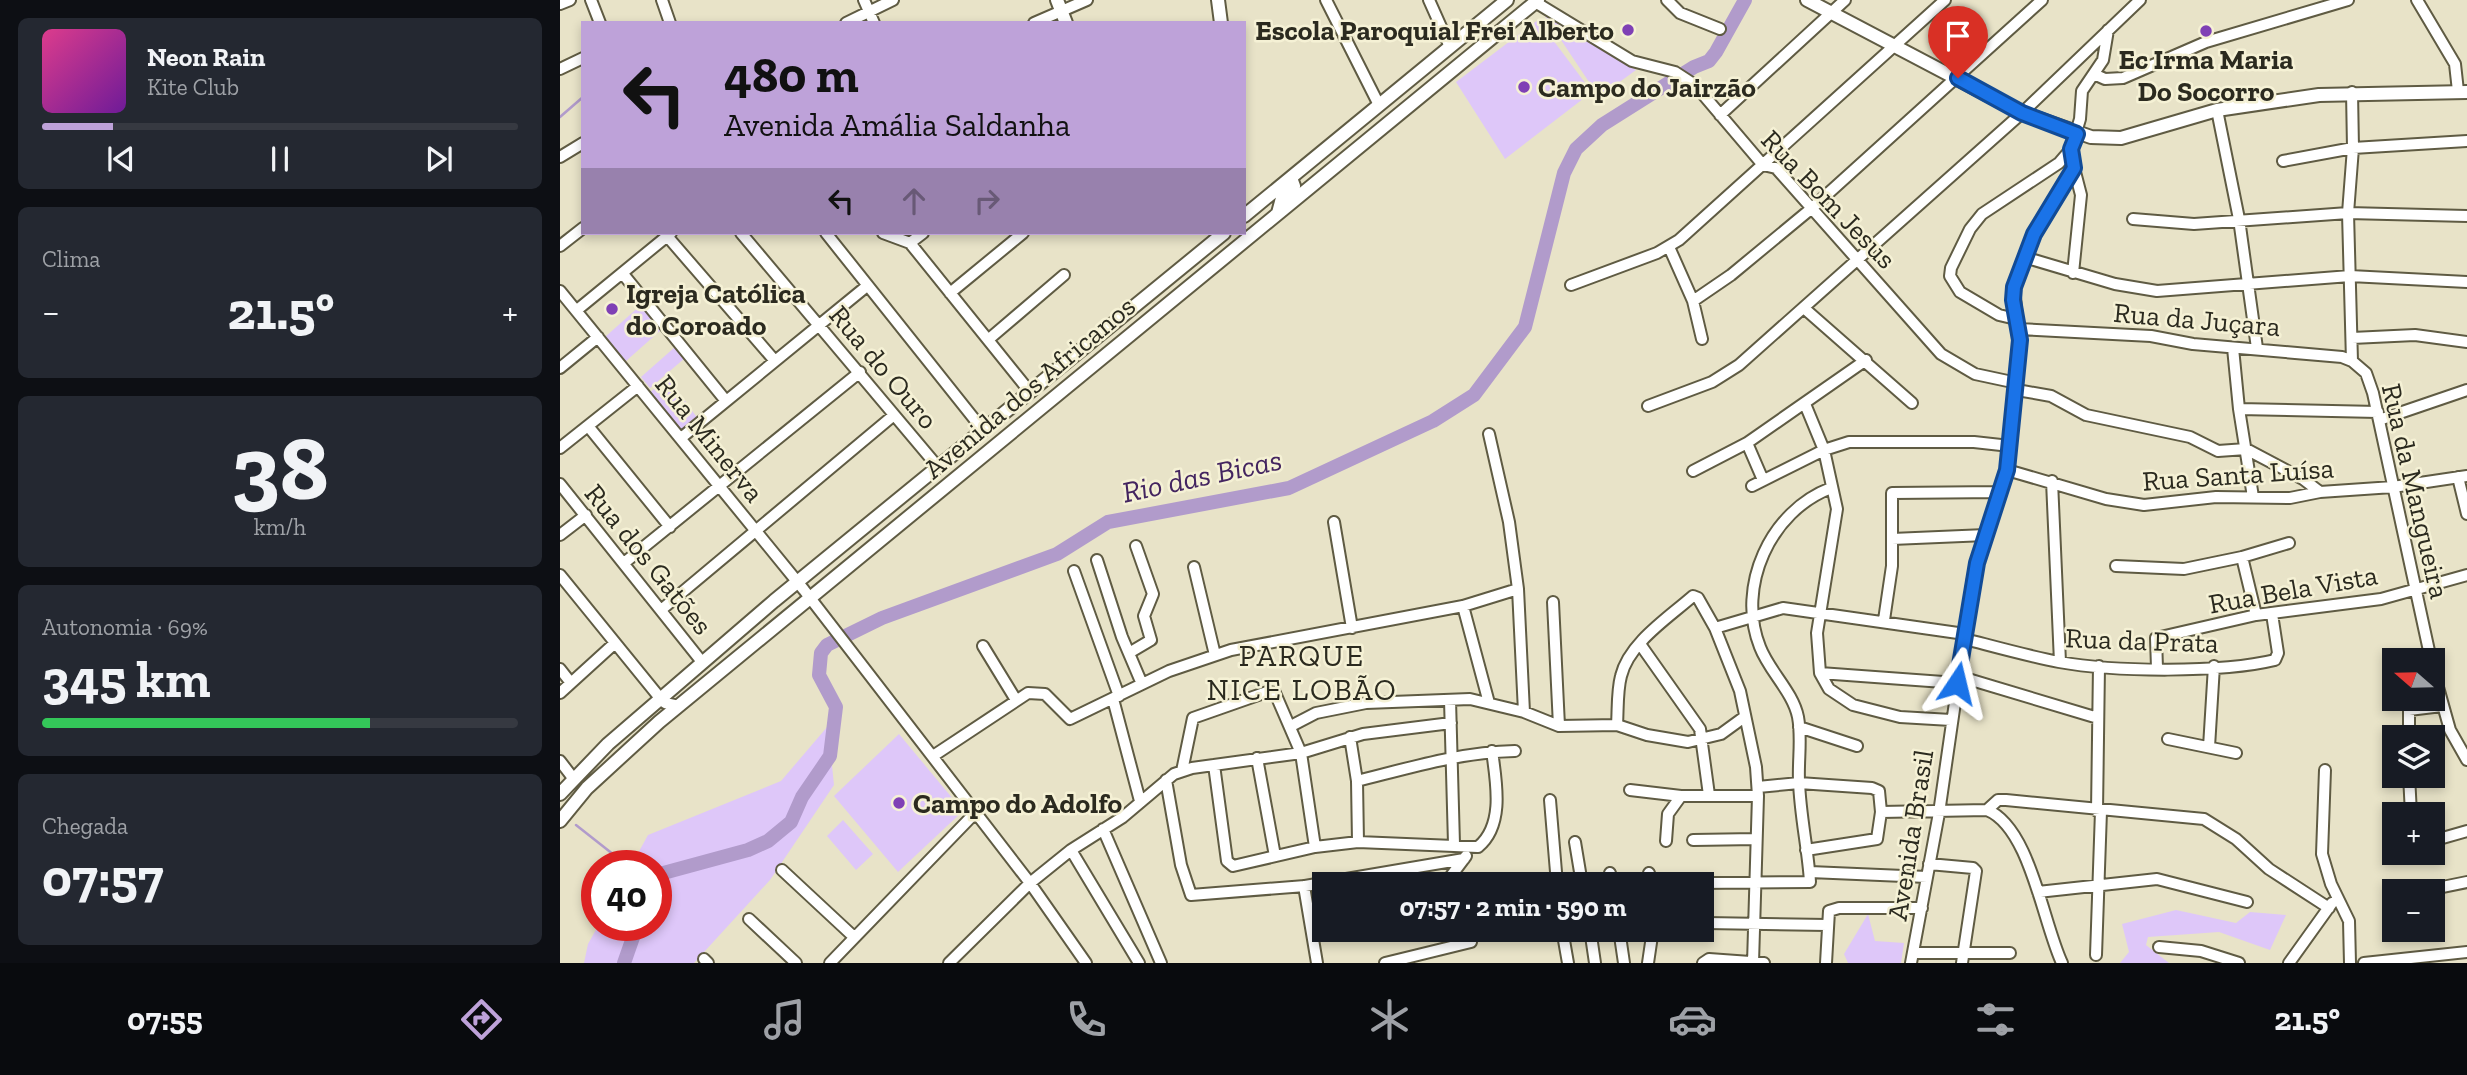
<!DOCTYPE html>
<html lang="pt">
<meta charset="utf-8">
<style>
:root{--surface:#171b24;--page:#242831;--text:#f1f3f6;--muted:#9ea1a6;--line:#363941;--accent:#bea2d9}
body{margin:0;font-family:"Zilla Slab",serif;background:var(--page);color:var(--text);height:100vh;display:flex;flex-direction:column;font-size:26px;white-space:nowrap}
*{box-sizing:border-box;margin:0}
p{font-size:23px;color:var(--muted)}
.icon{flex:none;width:38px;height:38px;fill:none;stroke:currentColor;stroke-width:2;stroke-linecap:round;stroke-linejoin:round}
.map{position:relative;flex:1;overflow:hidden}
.sheet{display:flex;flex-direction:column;gap:18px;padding:18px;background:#0d0f14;width:560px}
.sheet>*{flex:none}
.top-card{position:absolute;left:21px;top:21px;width:665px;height:214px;border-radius:0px;box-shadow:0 4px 10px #0003;background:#bea2d9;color:#111;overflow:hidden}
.needle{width:46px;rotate:290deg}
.buttons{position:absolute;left:1822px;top:648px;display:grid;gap:14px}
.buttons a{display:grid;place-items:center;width:63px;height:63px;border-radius:0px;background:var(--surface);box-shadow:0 4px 10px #0003;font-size:35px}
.speed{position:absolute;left:21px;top:850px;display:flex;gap:14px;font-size:35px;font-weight:700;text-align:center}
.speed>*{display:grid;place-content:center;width:91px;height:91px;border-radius:50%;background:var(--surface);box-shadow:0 4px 10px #0003;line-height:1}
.speed .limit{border:10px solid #d22;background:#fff;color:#111}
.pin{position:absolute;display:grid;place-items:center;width:60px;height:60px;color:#fff;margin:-72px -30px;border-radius:50% 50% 50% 0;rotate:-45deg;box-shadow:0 0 7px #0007}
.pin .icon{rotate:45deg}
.me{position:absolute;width:77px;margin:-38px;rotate:10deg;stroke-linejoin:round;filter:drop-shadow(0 0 5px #0008)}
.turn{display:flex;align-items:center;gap:24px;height:147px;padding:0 28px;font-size:32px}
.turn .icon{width:91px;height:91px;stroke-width:2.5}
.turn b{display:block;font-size:49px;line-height:60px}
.lanes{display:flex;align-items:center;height:66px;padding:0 28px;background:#0003;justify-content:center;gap:35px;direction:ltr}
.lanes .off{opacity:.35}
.big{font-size:52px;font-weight:700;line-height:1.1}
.sheet .tile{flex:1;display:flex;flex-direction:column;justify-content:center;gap:10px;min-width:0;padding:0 24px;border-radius:10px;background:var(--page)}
.sheet .dial{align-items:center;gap:0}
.dial b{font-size:91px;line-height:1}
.song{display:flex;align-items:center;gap:21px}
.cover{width:84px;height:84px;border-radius:10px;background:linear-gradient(135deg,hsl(330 70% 55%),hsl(280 70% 35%))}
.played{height:7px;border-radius:4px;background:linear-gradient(90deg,var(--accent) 15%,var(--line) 15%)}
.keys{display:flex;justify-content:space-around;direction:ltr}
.heat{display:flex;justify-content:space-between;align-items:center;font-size:38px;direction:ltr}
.charge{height:10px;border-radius:5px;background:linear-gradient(90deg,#34c759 69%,var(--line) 0)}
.trip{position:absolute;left:752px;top:872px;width:402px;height:70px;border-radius:0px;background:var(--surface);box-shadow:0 4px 10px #0003;font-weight:700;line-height:70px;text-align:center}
.tab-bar{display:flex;height:112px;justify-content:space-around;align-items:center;background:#090b0e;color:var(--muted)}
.tab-bar .icon{width:49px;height:49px}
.tab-bar .active{color:var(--accent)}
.tab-bar b{font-size:32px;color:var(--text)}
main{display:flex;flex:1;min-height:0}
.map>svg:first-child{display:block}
.green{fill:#dec7f9}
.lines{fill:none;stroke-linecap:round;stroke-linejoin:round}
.stream{stroke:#b19bcb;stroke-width:2.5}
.river{stroke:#b19bcb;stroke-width:14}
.minor-casing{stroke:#5f5b43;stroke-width:14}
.major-casing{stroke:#5f5b43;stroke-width:16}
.minor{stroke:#fff;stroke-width:10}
.major{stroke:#fff;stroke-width:12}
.route-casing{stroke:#114b97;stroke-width:18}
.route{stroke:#1a73e8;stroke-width:12}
.poi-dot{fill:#7f40b5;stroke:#f5f1d5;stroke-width:2.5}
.labels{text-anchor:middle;stroke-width:5;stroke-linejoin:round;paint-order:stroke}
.poi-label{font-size:28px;font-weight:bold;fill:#2b2a1f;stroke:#f5f1d5;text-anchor:start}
.street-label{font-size:28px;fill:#2b2a1f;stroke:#f5f1d5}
.water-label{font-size:30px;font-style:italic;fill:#442560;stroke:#f5f1d5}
.neighbourhood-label{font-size:30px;letter-spacing:2px;fill:#2b2a1f;stroke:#f5f1d5}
</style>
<main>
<section class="sheet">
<div class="tile">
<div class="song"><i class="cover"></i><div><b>Neon Rain</b><p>Kite Club</p></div></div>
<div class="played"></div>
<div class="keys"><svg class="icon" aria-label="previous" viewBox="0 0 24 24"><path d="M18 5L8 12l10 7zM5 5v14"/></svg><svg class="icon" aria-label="pause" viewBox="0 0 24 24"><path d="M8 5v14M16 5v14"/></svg><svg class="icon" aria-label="next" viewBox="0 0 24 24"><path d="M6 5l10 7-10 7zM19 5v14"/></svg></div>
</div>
<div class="tile"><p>Clima</p>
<div class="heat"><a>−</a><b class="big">21.5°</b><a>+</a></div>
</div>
<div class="tile dial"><b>38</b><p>km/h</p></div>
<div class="tile"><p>Autonomia · 69%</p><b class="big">345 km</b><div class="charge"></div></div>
<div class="tile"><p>Chegada</p><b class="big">07:57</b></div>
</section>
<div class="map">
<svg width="1907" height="963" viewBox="0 0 1907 963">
<rect width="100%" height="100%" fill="#e8e3c8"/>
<path class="green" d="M985 16 1076 70 1039 97Z
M978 20 1032 92 945 159 896 82Z
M81 305 101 330 66 361 45 337Z
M115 347 125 358 90 388 81 377Z
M108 377 138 419 120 433 88 394Z
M268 726 274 785 210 880 134 963H24L28 944 38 926H96V866H71L88 835 221 781Z
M339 734 403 811 338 872 274 796Z
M283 820 313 854 296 870 267 836Z
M1616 910 1676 923 1690 912 1726 915 1710 950 1659 932 1588 937 1586 945 1609 963H1560L1569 952 1562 924Z
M1308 914 1315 941 1344 943 1341 963H1288L1284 954Z"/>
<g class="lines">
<path class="stream" d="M0 117 23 97
M16 825 68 866"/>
<path class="river" d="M96 875 188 850 208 841 231 822 242 797 270 756 276 707 259 675 261 653 267 645 322 618 497 554 548 522 729 488 873 421 914 395 965 327 1004 173 1016 149 1042 125 1134 67 1149 61 1156 52 1185 0
M64 963 77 926"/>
<g class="minor-casing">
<path id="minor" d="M31 0 40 23
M102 0 110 23
M304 0 314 23
M766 0 819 105
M869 0 890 47
M1107 0 1120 13 1160 29
M1857 0 1895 64 1898 91
M975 2 1072 61 1115 72 1135 85 1203 165 1216 168 1381 354 1415 374 1457 383
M0 4 10 0
M286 23 333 0
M474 23 527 0
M0 69 23 58
M1536 75 1545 79 1563 78 1646 42 1788 0
M1792 92 1793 148 1788 213 1792 361
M1657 110 1679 219 1697 348
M1160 115 1285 0
M0 157 23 143
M1723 161 1793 148 1907 141
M1573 219 1634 224 1788 213 1907 216
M181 233 378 467
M266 233 423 430
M323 233 350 243 470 392
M107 236 215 361
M350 243 363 233
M0 246 23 228
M1109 247 1133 301 1142 339
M1464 257 1555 284 1597 291 1790 276 1907 282
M1513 273 1521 195 1514 168
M63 274 166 401
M1011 285 1097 253 1119 240 1385 0
M0 291 244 590 470 883 526 963
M390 293 463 233
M1133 301 1171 275 1252 208 1482 0
M1245 309 1352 403
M17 310 111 233
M1456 319 1439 315 1400 292 1390 276 1391 268 1410 229 1422 214 1499 163 1511 149 1520 119 1522 91 1543 60 1548 30
M1459 329 1591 336 1633 344 1782 357 1792 361 1806 373 1813 393 1871 660
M1792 338 1855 335 1907 342
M429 339 504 275
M1673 348 1679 409 1693 497
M0 368 38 337
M1457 390 1491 396 1526 415 1630 437 1658 451 1686 449 1743 479 1760 492
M1245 404 1264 450 1277 509 1257 633 1260 673 1269 689 1293 705 1340 717 1391 720
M1088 406 1152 382 1179 365 1462 113 1580 0
M1679 409 1818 412
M1819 420 1907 390
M28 426 110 527
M929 434 949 522 958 589 964 712
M121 438 307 286
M1187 443 1203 480
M0 448 78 386
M1447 470 1546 499 1584 505 1656 497 1730 498 1760 492 1833 487 1907 476
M1133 471 1187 443 1306 360
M1898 477 1907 514
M1492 481 1500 662
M0 484 142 662
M1192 486 1264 450 1289 442H1414L1450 446
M774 522 792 628
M0 535 26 515
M1332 539 1426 535
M1682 557 1696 615
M537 560 562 637 582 684
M64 563 300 372
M1556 566 1624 569 1682 557 1729 543
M634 567 655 655
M514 571 559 696
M0 575 100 698 105 703 119 706
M993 602 999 726
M903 606 929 703
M101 610 334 415
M1324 620 1332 566V493L1440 492
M1155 628 1223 608 1405 634
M1405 639C1436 647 1468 656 1499 662 1555 672 1661 673 1715 660L1718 653 1712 614
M1080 644 1140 729 1149 795
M423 646 456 700
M569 653 591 640 584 616 593 594 576 546
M1872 666 1890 730 1907 760
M1597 668 1596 638 1696 615 1821 599 1907 575
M0 669 11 683
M1260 673 1397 683
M1398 676 1538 718
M0 693 55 643
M553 699 580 801
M890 700 894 844
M1057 725C1058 709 1057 691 1061 676 1069 643 1108 618 1133 596L1138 598 1155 628 1180 691 1196 767 1198 796 1193 963
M731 726 756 713 806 703 910 699 964 712 999 726 1057 725 1087 735 1128 742 1161 734 1183 718
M1239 727 1297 746
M790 737 797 781 798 842
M1849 737V710L1882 706
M1608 739 1676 753
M1649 747 1654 666
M373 756 468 693 485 694 510 719 609 671 671 650 903 606 958 589
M697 758 715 856
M0 761 13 778
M654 765 667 861 673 866 755 847 798 842 918 847C945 825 936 781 932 751
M1765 770 1762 854 1771 884 1789 921 1790 963
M622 771 633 718 707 692 715 693 741 753 755 847
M1849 775 1851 814
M606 780 621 865 631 895 745 886 904 859
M797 781C849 768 901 752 955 751
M1198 787 1239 783 1312 788 1319 791 1321 812 1317 839 1246 850
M1070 790 1121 796H1198
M990 800 997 884
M1427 810 1438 800H1446L1644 819 1676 839 1709 869 1769 908
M1537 811 1539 666
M1321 812 1427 810C1470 827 1483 923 1502 963
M543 829 601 963
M1133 840 1196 839
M1106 841 1108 814 1121 796
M1872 841 1907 831
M1015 842 1022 884
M511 850 579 963
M1847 854 1850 852
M1369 864 1413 868 1416 871 1402 963
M222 870 294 937
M1250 872 1367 877
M1050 873 1052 884
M1089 873 1091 884
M1138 883 1250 882C1248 849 1240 815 1239 781 1238 760 1242 738 1238 717 1233 692 1209 671 1200 647 1176 587 1210 511 1271 488
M885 884 906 856
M744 886 757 963
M1863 891 1907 882
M1478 892 1597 879 1687 902
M189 919 236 963
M1146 923 1267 925
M1002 929 1008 963
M1030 929 1035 963
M1059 929 1064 963
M1599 947 1641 951 1679 963
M1353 953H1450
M1536 955 1541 811
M144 959 148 963
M270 963 415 813
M389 963 470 883 511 850 563 817 614 774 632 768 741 753 803 734 891 723
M825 963 911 942
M1088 963 1093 929
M1143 963 1149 959 1204 963
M1266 963 1269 911 1279 908H1362
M1351 963 1379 813 1413 578 1447 470 1459 340 1454 287 1474 234 1514 168 1511 149
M1729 963 1772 903
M1804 963 1907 952"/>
</g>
<g class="major-casing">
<path id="major" d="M497 0 506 23
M658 0 661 23
M1247 0 1462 113 1531 137 1561 138 1657 110 1759 95 1907 92
M718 213 722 198 734 186 731 178
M684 216 947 0
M0 794 48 744 214 601 664 233
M0 821 27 788 99 722 978 0"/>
</g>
<use href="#minor" class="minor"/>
<use href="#major" class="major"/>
</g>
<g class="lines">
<g class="route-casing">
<path id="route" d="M1397 683 1417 563 1447 470 1460 340 1453 300 1454 287 1474 234 1514 168 1511 149 1517 134 1462 113 1398 78"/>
</g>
<use href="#route" class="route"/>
</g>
<g class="poi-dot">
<circle cx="1068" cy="30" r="7"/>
<circle cx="1646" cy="31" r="7"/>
<circle cx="964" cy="87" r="7"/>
<circle cx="52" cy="309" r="7"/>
<circle cx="339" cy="803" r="7"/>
</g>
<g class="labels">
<g class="poi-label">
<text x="1054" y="40" text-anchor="end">Escola Paroquial Frei Alberto</text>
<text x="1646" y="69" text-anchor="middle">Ec Irma Maria<tspan x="1646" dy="32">Do Socorro</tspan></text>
<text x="978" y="97">Campo do Jairzão</text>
<text x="66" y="303">Igreja Católica<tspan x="66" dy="32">do Coroado</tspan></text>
<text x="353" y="813">Campo do Adolfo</text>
</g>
<g class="street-label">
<text transform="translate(1269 199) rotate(46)" y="10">Rua Bom Jesus</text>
<text transform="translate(1637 319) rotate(5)" y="10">Rua da Juçara</text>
<text transform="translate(324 367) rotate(50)" y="10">Rua do Ouro</text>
<text transform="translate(469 387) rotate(-40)" y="10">Avenida dos Africanos</text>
<text transform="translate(150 438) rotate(51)" y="10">Rua Minerva</text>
<text transform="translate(1678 474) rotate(-4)" y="10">Rua Santa Luísa</text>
<text transform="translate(1856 491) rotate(77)" y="10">Rua da Mangueira</text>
<text transform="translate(89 559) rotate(51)" y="10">Rua dos Gatões</text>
<text transform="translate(1733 589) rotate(-10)" y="10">Rua Bela Vista</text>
<text transform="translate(1582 640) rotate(2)" y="10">Rua da Prata</text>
<text transform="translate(1350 835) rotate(-81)" y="10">Avenida Brasil</text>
</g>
<g class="water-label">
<text transform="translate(642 476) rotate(-12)" y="10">Rio das Bicas</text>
</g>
<g class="neighbourhood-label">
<text x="742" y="666">PARQUE<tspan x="742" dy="34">NICE LOBÃO</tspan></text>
</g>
</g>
</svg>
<div class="buttons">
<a><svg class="needle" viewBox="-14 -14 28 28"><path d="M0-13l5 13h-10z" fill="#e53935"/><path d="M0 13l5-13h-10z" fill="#9ea1a6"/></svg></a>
<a><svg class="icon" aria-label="layers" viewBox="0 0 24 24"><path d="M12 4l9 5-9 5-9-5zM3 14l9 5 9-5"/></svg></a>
<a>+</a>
<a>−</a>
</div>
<div class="speed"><div class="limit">40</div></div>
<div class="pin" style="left:1398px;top:78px;background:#d93025"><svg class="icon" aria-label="arrive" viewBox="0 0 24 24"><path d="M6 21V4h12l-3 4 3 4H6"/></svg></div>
<svg class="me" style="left:1397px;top:683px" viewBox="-20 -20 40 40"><path d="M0-17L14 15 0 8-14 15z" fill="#1a73e8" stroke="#fff" stroke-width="4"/></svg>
<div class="trip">07:57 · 2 min · 590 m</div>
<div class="top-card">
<div class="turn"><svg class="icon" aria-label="left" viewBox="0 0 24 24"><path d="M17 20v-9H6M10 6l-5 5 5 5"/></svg><div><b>480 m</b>Avenida Amália Saldanha</div></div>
<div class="lanes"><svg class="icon" aria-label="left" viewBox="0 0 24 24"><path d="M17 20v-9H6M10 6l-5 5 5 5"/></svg><svg class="icon off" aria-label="ahead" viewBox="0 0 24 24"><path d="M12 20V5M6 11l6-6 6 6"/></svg><svg class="icon off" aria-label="right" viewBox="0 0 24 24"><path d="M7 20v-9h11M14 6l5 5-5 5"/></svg></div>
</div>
</div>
</main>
<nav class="tab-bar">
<b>07:55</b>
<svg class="icon active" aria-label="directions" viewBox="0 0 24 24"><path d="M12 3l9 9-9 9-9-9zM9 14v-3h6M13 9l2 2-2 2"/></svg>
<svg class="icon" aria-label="music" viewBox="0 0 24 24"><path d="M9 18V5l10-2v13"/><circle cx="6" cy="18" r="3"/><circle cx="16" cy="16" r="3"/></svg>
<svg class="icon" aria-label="phone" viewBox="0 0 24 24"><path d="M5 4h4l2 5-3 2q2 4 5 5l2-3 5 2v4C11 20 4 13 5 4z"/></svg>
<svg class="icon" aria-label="climate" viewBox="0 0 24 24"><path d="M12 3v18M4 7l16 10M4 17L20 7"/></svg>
<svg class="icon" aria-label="car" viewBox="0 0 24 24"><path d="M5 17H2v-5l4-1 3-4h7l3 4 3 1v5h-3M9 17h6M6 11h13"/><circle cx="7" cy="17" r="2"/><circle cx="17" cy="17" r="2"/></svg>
<svg class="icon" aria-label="filters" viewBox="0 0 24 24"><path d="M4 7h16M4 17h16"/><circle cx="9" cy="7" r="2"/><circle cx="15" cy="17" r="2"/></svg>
<b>21.5°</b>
</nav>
